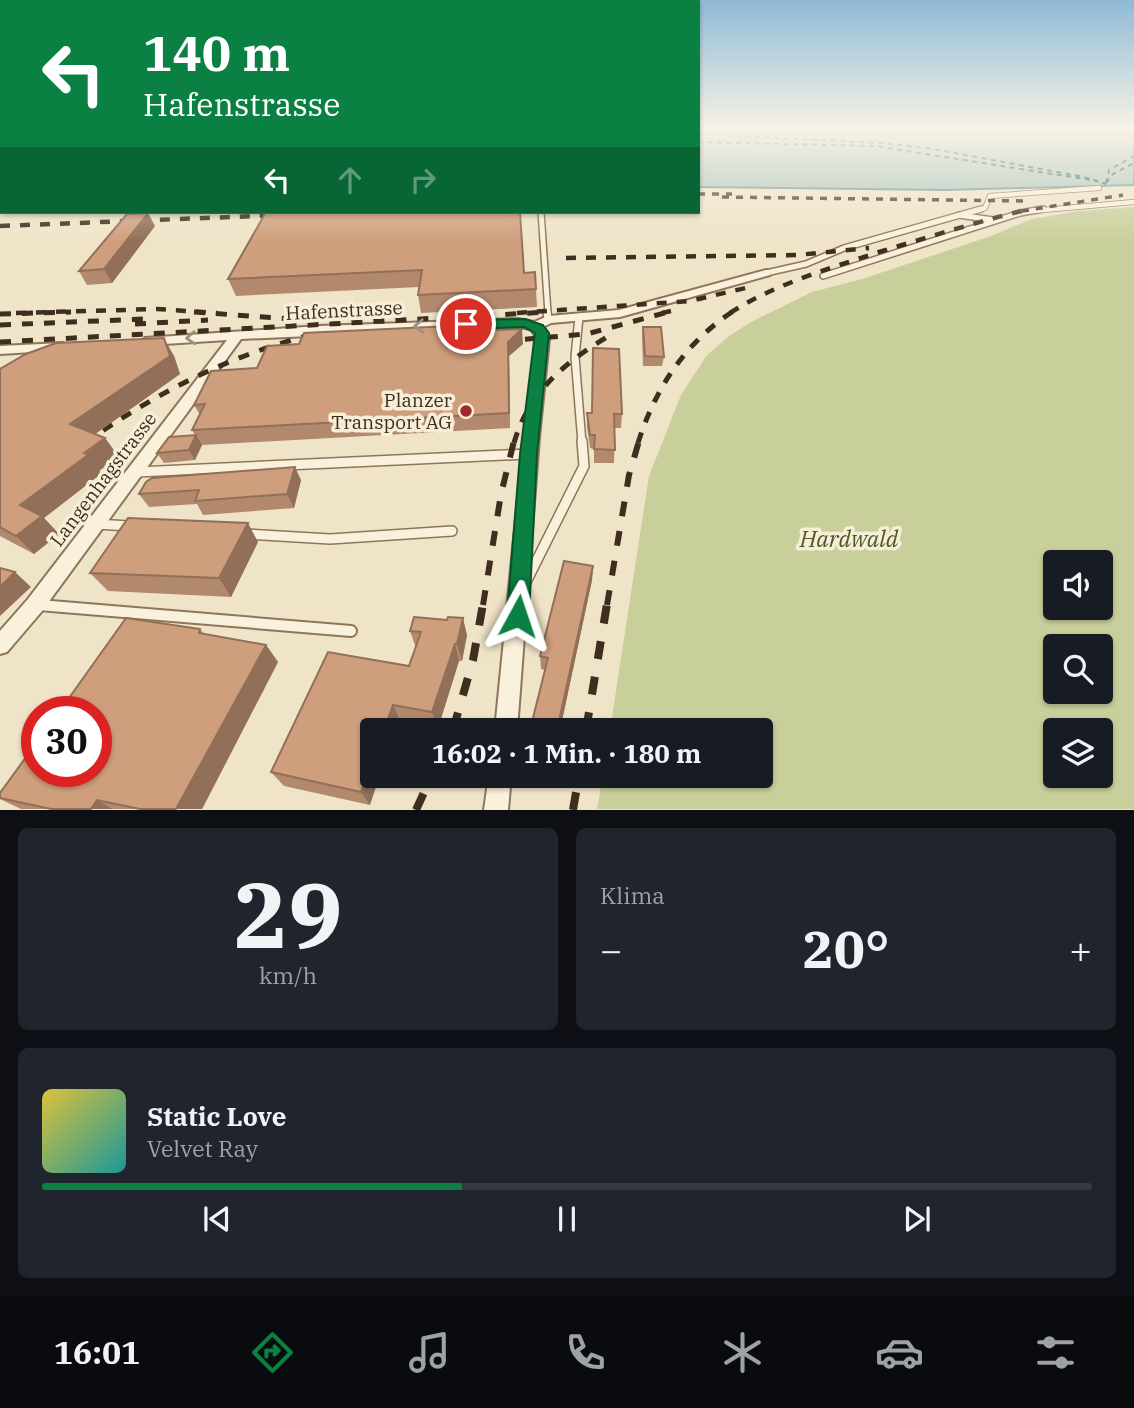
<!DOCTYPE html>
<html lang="de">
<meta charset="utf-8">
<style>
:root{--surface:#171b24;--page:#20242c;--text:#f1f3f6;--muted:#9ea1a6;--line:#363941;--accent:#0b8043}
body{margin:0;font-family:"IBM Plex Serif",serif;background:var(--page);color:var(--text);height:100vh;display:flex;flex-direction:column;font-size:26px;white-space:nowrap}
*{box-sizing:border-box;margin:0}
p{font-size:23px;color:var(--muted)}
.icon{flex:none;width:38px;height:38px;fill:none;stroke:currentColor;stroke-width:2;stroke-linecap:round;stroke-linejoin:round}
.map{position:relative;height:810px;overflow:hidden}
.drawer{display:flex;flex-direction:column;gap:18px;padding:18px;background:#0d0f14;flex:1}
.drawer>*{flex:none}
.hud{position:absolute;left:0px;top:0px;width:700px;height:214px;box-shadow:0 2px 5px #0004;background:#0b8043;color:#fff;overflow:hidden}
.fabs{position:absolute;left:1043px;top:550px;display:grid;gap:14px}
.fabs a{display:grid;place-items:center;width:70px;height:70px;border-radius:7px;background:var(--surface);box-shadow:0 2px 5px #0004;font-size:35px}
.speed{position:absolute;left:21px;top:696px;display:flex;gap:14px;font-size:35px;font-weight:700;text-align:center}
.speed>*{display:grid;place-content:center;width:91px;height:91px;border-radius:50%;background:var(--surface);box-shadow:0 2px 5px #0004;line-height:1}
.speed .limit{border:10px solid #d22;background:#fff;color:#111}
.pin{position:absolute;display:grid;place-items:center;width:60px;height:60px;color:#fff;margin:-30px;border:4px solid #fff;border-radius:50%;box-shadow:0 2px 7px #0007}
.me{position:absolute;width:77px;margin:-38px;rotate:5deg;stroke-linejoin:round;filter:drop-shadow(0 0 5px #0008)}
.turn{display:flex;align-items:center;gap:24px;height:147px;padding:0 28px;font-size:32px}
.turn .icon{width:91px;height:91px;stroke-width:2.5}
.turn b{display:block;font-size:49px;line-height:60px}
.lanes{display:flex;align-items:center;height:66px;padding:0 28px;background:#0003;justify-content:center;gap:35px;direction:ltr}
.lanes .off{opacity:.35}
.big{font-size:52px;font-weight:700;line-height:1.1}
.drawer .widget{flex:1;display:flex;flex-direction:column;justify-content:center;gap:10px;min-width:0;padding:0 24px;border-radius:10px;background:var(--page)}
.drawer .dial{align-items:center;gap:0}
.dial b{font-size:91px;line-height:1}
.song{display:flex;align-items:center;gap:21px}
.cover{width:84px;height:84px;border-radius:10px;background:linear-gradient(135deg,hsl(50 70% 55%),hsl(180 70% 35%))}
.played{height:7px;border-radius:4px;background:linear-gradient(90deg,var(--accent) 40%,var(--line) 40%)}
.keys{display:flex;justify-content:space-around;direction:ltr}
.heat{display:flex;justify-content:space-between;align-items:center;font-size:38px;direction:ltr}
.drawer .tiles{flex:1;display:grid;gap:18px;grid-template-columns:1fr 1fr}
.widget:last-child{grid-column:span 2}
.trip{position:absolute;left:360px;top:718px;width:413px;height:70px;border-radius:7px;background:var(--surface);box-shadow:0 2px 5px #0004;font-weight:700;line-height:70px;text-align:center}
.menu{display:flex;height:112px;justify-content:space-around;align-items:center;background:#090b0e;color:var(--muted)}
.menu .icon{width:49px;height:49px}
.menu .selected{color:var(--accent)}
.menu b{font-size:32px;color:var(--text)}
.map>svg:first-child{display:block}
.green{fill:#c9cf9b;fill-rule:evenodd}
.water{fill:#a9c4bc;stroke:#6f938a;stroke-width:2}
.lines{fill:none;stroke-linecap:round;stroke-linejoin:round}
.ferry{stroke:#2f5d5a;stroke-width:2;stroke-dasharray:5 4.5;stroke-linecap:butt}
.service-far4-casing{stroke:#8d765c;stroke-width:6}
.service-far3-casing{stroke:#8d765c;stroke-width:8}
.service-far2-casing{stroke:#8d765c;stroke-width:10}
.service-far1-casing{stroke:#8d765c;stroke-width:12}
.service-casing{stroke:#8d765c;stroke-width:14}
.minor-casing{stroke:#8d765c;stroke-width:4}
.service-far4{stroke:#faf1dc;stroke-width:4.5}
.service-far3{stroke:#faf1dc;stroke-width:5}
.service-far2{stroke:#faf1dc;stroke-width:7}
.service-far1{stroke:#faf1dc;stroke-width:9}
.service{stroke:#faf1dc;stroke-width:10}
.minor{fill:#faf1dc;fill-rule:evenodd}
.rail-far4{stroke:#3d2e20;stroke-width:3.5;stroke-dasharray:7 7;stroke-linecap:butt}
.rail-far3{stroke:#3d2e20;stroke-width:4.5;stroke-dasharray:10 10;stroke-linecap:butt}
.rail-far2{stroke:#3d2e20;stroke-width:5;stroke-dasharray:11 11;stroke-linecap:butt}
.rail-far1{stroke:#3d2e20;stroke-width:6;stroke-dasharray:15 15;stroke-linecap:butt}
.rail{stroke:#3d2e20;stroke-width:8;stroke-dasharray:18 18;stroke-linecap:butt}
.wall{fill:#b2896c}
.shaded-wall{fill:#916f58}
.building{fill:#cf9f7d;stroke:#916f58;stroke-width:2}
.oneway{stroke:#9c907e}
.route{fill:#0b8043;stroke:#07532c;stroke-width:2}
.poi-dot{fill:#9e2a2b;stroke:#f7eed8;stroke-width:2.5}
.labels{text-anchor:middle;stroke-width:7;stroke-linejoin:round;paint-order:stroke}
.street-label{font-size:19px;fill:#3d2e20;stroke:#f7eed8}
.poi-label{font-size:19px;fill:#3d2e20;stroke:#f7eed8;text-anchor:end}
.near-park-label{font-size:23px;font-style:italic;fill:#4d5a26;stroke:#f7eed8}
</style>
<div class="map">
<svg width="1134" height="810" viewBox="0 0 1134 810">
<rect width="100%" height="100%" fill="#f0e4c8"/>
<path class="green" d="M1134 207V809H597L603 775H761V730H610L649 476 681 395 707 355 729 336 751 322 812 292 862 279 988 237 1032 219 1079 211ZM1055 562H1101V607H1055ZM1055 646H1101V691H1055ZM1055 730H1101V775H1055Z"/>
<path class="water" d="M698 129H1134V185L946 190 698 187Z"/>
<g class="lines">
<path class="ferry" d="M698 134 881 143 928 148 1084 177 1106 184
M698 142 875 146 1091 180
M1106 183 1109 170 1134 156
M1106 183 1113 174 1134 163"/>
<g class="service-far4-casing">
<path id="service-far4" d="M975 211 985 208 990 196 1099 188
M1032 211 1134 202"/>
</g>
<g class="service-far3-casing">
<path id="service-far3" d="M541 212 548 313
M959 215 993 220
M766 273 806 264 844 248 981 209
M823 276 1020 213 1043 209"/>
</g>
<g class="service-far2-casing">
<path id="service-far2" d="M547 312 548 320
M579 317 575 357 582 443"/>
</g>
<g class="service-far1-casing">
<path id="service-far1" d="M137 472 528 454
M96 524 129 526
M246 534 330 539 452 531
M524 586 584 466 582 441
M39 605H44"/>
</g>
<g class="service-casing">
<path id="service" d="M39 605 351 631"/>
</g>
<g class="minor-casing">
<path id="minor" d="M766 270 770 271V275L620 317 551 323 543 327 549 339 539 437 517 730H495L524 437 537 339 531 329 518 327 241 339 42 611 7 652 0 654V631L28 599 227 340 149 345 145 344 143 341 145 338 319 326 518 319 534 322 548 316 619 310Z
M62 343 66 344 68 347 66 350 0 354V346Z
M489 775H511L508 810H484Z"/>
</g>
<use href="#service-far4" class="service-far4"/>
<use href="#service-far3" class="service-far3"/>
<use href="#service-far2" class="service-far2"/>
<use href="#service-far1" class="service-far1"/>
<use href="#service" class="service"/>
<use href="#minor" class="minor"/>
<path class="rail-far4" d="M698 194H732
M722 197 1026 201
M1022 211 1123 195"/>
<path class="rail-far3" d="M0 226 282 215
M566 258 797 255 869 248
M16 313 157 309 217 313
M517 313 690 301 754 286
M662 313 671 311
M730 313C775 284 828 269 879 252 929 237 979 221 1030 209"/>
<path class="rail-far2" d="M194 312 291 319
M0 314 71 312
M135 324 208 320
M0 325 144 319
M503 341 587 334 668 312
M0 342 549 312
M85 443C157 392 232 354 318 333
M514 443C529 390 569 359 614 333
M638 443C655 389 685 343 732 312"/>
<path class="rail-far1" d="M80 446 87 441
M483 605 501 494 514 441
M607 605 629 475 639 441"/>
<path class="rail" d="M453 730 473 660 483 604
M586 730 607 604
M416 810 432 775
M573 810 579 775"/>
</g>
<path class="wall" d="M266 212 524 273 536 289 537 307 421 313 418 295 419 287 236 296 228 279Z
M155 226 112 283 87 285 79 271Z
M492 324V330L523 344 509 356 510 428 202 445 195 460 164 463 157 453 195 435 192 430 200 415 194 405 299 344Z
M643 327 664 357 662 366H643L642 336Z
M174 356 180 374 95 434 105 438 118 456 99 471 102 473 44 518 59 534 34 554 0 536V369Z
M587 413 622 414 621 428H615L614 463H594V449L590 448 587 427Z
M301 480 294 508 203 515 197 504 149 507 139 494Z
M258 542 231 597 108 591 90 573Z
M593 566 592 580 560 730H530L545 670 541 669 540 656Z
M200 629 204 634 266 645 278 662 202 809H21L0 799V793Z
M410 631 467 635 462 661H459L438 728 400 720 397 730H373L370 805 284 786 271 772 409 666 416 648Z"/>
<path class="shaded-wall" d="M148 213 155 226 112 283 104 269Z
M522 329 523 344 509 356 510 428 508 342Z
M164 338 174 356 180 374 84 442 70 424Z
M196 435 202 445 195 460 189 450Z
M105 438 118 456 99 471 102 473 44 518 59 534 34 554 16 536 20 505Z
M295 467 301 480 294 508 287 494Z
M248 523 258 542 231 597 219 578Z
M593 566 592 580 560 730H557Z
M15 572 31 587 0 616V587Z
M463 618 467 635 462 661 457 644Z
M455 644 459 661 438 728 432 712Z
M266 645 278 662 202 809H176Z
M393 705 400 720 397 730H384Z
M373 759V775H380L370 805 361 792Z
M97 800 112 809H91Z"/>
<path class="building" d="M266 212H520L524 273 535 272 536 289 418 295 422 270 228 279Z
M148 213 104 269 79 271 127 214Z
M492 324 491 330 522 329 508 342 509 413 192 430 205 404 194 405 211 371 257 368 267 346 299 344 304 333Z
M643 327H661L664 357 645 356Z
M164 338 170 356 70 424 105 438 84 453 88 455 20 505 42 516 16 536 0 527V369L26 354 56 343Z
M593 348 619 349 622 414H614L615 450 594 449 595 435H590L587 413H592Z
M196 435 189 450 157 453 169 437Z
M295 467 287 494 195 501 199 490 139 494 146 482 152 478Z
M128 518 248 523 219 578 90 573Z
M564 561 593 566 557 730H530L548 658 540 656Z
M0 568 15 572 0 587Z
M414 617 447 620 448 617 463 618 457 644H455L432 712 393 705 384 730H373V759L361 792 271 772 328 652 409 666 421 632 410 631Z
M126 618 200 629 199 633 266 645 176 809H140L97 800 91 809H51L0 798V793L37 742V772H96V712H59Z"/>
<defs><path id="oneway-chevron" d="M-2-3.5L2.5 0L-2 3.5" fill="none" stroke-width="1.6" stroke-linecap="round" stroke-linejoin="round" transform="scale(1.75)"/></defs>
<g class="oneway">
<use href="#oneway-chevron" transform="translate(419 326) rotate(178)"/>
<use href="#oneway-chevron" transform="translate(191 338) rotate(176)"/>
</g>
<linearGradient id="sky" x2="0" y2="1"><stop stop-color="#8fbad6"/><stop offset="0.53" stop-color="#f8f3e6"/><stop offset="1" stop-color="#f8f3e6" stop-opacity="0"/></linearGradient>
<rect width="1134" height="242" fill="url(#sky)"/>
<path class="route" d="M525 319 543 325 549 333 537 454 529 616 525 623 518 626 510 623 507 616 520 454 535 333 524 327 466 329 459 324 466 320Z"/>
<circle class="poi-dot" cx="466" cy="411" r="7"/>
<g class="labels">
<g class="street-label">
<text transform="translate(344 310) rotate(-3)" y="7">Hafenstrasse</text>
<text transform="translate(103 479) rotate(-53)" y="7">Langenhagstrasse</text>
</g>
<g class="poi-label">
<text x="452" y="407">Planzer<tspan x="452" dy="22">Transport AG</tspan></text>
</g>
<g class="near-park-label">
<text x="849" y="547">Hardwald</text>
</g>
</g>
</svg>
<div class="fabs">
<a><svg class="icon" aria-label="sound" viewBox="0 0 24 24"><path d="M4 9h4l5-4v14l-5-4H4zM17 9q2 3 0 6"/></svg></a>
<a><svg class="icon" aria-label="search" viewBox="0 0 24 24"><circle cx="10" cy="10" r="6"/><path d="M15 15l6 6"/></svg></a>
<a><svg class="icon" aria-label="layers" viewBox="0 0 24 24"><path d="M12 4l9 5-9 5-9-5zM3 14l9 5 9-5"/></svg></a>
</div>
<div class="speed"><div class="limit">30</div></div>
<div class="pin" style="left:466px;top:324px;background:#d93025"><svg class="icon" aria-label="arrive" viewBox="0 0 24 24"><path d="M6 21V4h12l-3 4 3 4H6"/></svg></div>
<svg class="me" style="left:518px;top:616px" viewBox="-20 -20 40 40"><path d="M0-17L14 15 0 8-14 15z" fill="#0b8043" stroke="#fff" stroke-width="4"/></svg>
<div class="trip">16:02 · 1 Min. · 180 m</div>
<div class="hud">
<div class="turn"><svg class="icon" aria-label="left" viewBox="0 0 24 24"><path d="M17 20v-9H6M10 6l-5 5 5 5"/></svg><div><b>140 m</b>Hafenstrasse</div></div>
<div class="lanes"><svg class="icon" aria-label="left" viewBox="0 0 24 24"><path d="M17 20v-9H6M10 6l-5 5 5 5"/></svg><svg class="icon off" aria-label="ahead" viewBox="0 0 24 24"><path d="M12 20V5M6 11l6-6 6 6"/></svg><svg class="icon off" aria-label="right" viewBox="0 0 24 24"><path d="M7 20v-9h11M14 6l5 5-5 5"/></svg></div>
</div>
</div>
<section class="drawer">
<div class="tiles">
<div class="widget dial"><b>29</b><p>km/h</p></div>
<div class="widget"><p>Klima</p>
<div class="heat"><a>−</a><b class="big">20°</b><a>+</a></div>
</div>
<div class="widget">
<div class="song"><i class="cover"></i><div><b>Static Love</b><p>Velvet Ray</p></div></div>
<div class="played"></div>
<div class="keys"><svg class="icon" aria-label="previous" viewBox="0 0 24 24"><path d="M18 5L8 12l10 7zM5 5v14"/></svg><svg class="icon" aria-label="pause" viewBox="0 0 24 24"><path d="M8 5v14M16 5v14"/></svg><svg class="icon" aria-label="next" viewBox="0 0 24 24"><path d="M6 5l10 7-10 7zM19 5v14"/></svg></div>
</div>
</div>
</section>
<nav class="menu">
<b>16:01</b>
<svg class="icon selected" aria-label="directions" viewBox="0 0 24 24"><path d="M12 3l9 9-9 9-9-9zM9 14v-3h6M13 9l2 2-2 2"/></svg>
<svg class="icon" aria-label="music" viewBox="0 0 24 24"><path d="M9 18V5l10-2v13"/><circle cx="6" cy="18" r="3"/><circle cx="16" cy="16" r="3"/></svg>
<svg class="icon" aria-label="phone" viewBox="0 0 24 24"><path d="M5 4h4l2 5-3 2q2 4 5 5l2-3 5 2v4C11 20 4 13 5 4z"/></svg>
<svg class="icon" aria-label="climate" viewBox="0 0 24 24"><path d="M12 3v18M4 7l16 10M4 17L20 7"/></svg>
<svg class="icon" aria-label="car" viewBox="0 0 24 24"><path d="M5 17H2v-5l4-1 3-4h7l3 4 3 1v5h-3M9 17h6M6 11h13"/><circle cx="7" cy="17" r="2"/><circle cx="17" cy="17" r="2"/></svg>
<svg class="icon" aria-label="filters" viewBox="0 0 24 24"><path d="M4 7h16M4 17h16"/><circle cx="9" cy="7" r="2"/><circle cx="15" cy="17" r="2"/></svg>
</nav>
